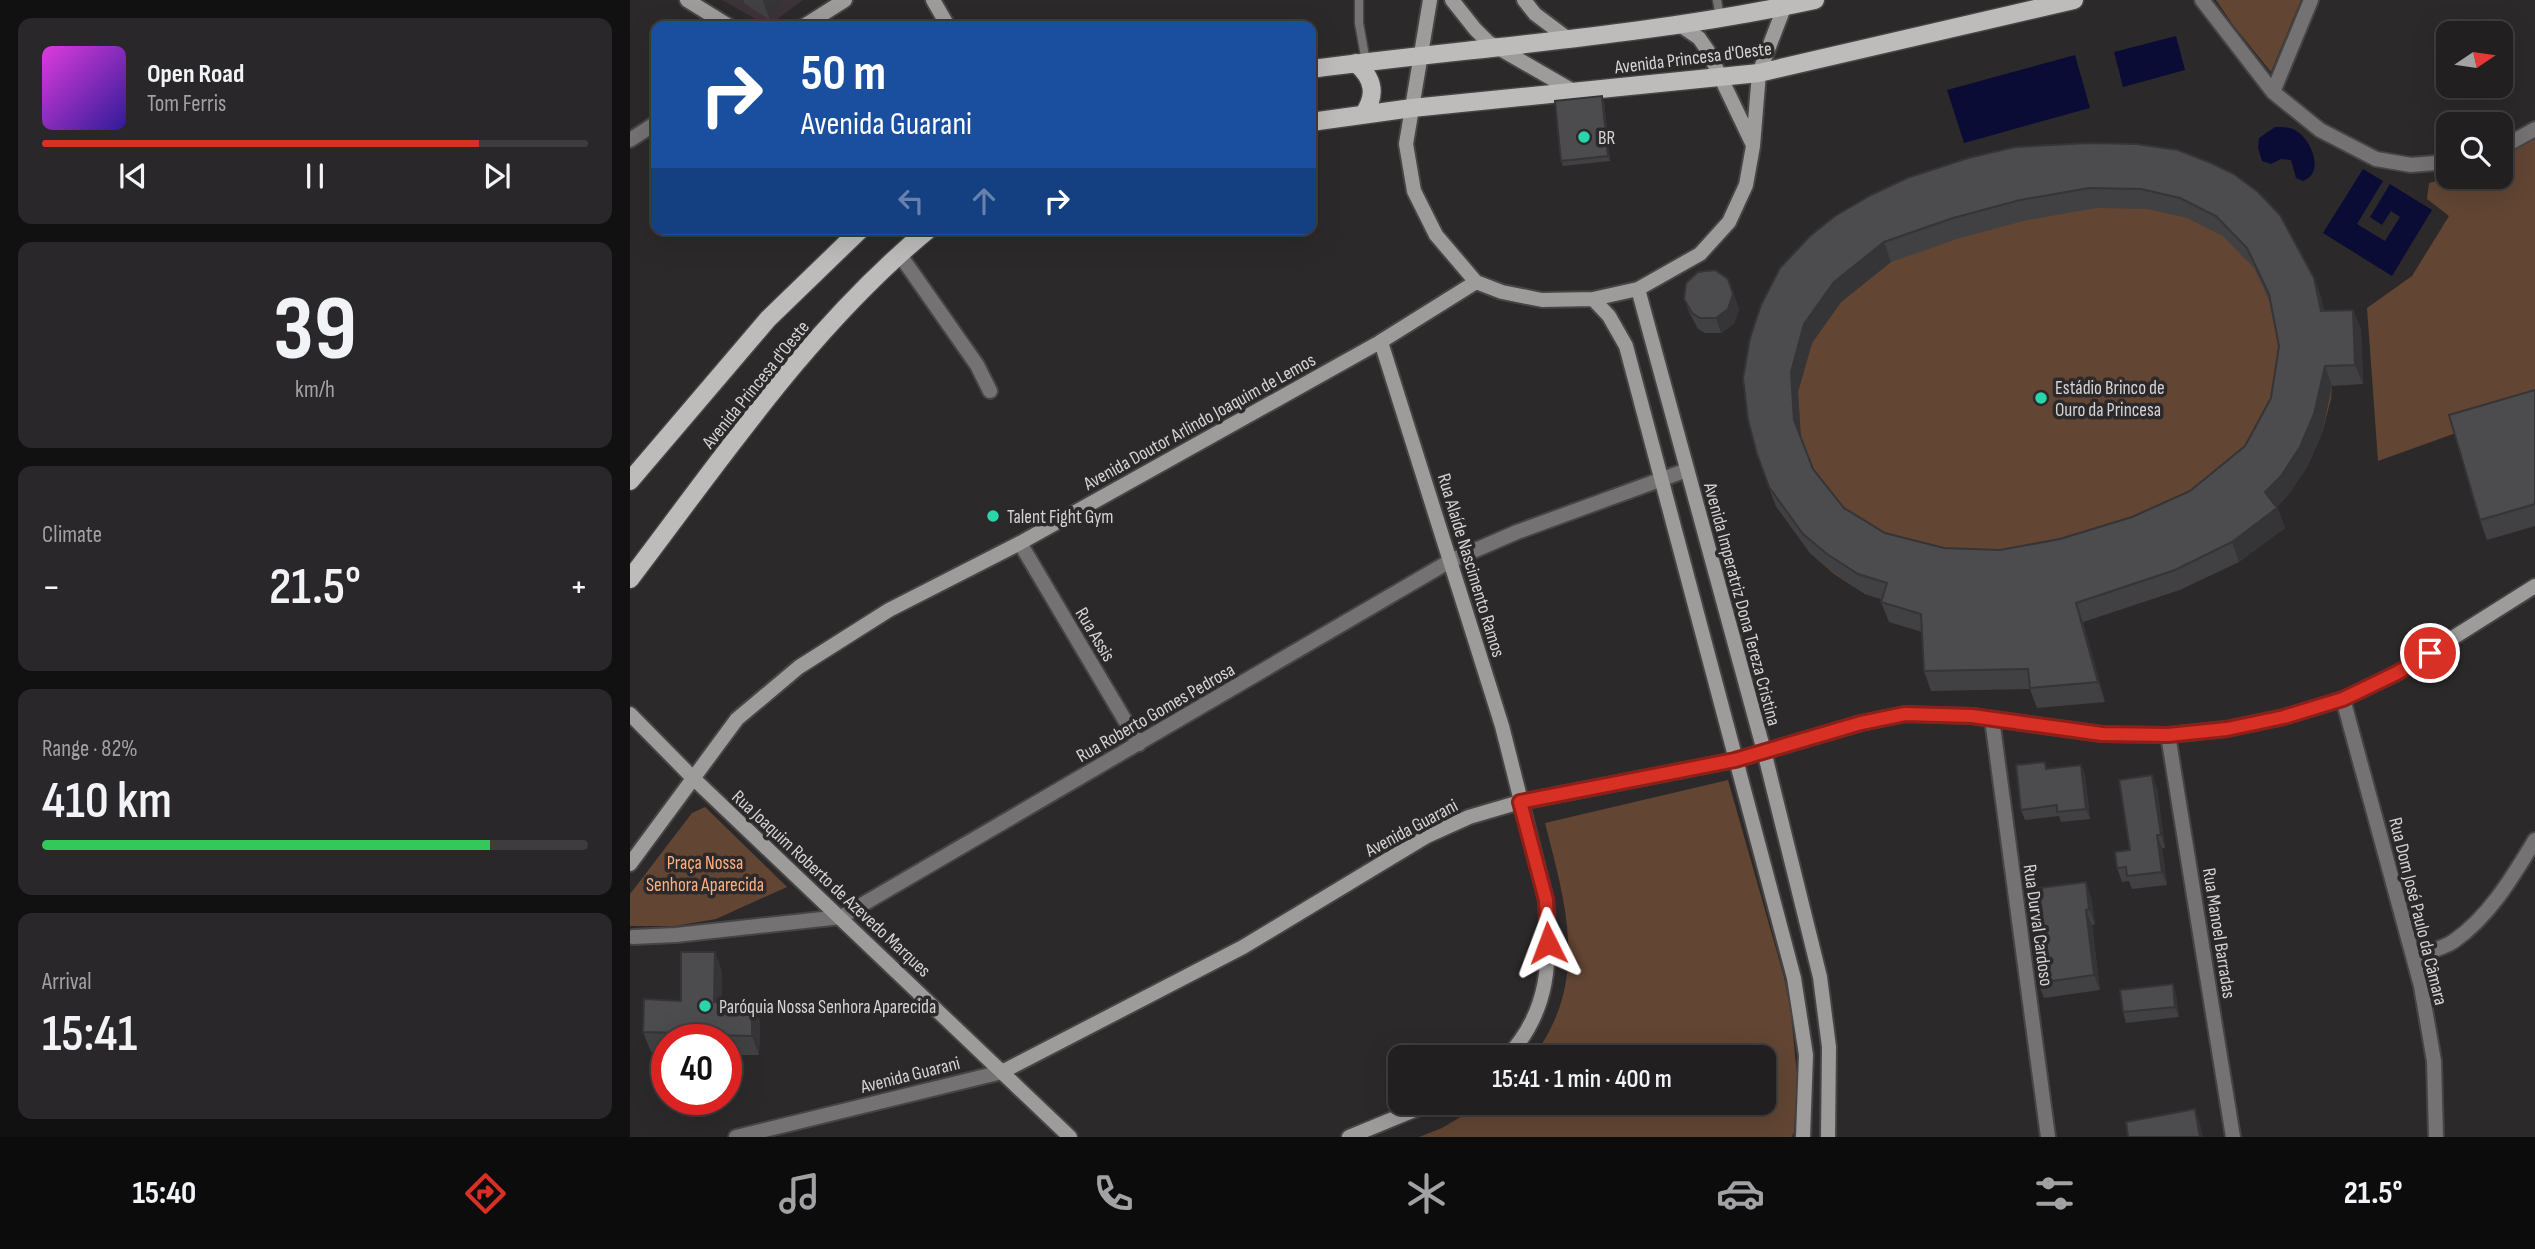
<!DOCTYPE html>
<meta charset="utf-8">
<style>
:root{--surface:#211f20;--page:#292729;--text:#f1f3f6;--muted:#a2a2a5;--line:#3e3d3e;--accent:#d93025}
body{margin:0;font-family:"Sofia Sans Condensed",sans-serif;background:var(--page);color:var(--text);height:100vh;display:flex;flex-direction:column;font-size:26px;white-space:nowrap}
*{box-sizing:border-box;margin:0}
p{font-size:23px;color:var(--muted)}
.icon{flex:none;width:38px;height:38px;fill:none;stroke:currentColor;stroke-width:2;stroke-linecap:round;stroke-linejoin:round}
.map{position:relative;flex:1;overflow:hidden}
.panel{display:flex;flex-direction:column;gap:18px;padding:18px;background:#121112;width:630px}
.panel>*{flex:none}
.hud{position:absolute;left:21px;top:21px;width:665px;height:214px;border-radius:14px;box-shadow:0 7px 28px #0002,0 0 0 2px var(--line);background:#1a4fa0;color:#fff;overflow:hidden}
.needle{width:46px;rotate:77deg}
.controls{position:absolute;left:1806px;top:21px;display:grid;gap:14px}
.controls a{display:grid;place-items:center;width:77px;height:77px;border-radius:14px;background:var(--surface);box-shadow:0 7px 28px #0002,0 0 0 2px var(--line);font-size:35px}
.speed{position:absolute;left:21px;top:1024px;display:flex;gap:14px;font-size:35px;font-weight:700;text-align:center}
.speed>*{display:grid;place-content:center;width:91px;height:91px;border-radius:50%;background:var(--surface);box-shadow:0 7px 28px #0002,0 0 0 2px var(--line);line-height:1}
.speed .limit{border:10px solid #d22;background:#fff;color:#111}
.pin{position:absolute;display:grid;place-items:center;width:60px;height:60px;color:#fff;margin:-30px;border:4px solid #fff;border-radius:50%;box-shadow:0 2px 7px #0007}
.me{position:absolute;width:77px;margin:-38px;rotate:357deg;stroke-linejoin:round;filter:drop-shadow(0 0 5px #0008)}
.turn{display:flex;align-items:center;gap:24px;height:147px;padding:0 35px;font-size:32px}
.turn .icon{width:91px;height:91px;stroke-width:2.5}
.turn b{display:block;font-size:49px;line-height:60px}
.lanes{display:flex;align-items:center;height:66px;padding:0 35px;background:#0003;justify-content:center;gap:35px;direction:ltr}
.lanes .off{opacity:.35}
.big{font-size:52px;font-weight:600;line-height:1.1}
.panel .widget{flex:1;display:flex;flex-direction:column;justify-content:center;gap:10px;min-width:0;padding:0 24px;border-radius:14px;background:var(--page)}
.panel .dial{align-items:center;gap:0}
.dial b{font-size:91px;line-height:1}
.song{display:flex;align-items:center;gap:21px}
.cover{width:84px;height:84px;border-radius:10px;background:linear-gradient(135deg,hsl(300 70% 55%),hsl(250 70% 35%))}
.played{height:7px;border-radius:4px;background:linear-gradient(90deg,var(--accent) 80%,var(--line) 80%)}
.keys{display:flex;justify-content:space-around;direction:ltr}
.heat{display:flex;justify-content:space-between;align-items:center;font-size:38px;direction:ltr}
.charge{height:10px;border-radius:5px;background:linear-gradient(90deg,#34c759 82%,var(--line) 0)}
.trip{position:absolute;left:758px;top:1045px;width:388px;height:70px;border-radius:14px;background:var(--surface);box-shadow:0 7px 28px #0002,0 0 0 2px var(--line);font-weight:600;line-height:70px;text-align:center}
.tabs{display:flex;height:112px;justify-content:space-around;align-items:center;background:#0d0c0d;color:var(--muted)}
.tabs .icon{width:49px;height:49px}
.tabs .current{color:var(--accent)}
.tabs b{font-size:32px;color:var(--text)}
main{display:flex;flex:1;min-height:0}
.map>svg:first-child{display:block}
.built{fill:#3b3337}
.green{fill:#624533}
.water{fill:#0b0c35}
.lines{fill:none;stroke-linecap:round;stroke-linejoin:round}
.lane-casing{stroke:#474446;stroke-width:11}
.street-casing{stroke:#474446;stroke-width:18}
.secondary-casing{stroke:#474446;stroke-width:18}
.primary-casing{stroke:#474446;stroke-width:21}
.lane{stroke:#747272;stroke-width:8}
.street{stroke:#747272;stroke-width:14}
.secondary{stroke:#9e9b9b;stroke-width:14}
.primary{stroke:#bebbbb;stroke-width:18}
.wall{fill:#414042;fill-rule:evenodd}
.shaded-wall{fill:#353436}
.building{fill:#4c4b4d;stroke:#353436;stroke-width:2;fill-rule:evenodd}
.route-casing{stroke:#8d1f18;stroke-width:18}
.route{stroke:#d93025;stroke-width:12}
.poi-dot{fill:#2bd5ac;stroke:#2c292b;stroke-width:2.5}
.labels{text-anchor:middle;stroke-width:7;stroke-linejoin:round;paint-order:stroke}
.street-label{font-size:19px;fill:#d5d3d4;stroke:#2c292b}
.poi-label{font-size:19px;fill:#d5d3d4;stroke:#2c292b;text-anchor:start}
.park-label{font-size:19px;fill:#fcb182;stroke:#2c292b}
</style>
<main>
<section class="panel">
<div class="widget">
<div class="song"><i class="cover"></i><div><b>Open Road</b><p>Tom Ferris</p></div></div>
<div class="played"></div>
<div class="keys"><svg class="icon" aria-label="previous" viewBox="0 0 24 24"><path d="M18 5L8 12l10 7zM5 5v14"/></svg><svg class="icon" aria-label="pause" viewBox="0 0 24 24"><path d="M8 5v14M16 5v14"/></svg><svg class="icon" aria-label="next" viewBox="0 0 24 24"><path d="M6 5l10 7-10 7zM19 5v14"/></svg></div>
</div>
<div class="widget dial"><b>39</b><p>km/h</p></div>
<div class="widget"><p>Climate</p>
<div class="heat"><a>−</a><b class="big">21.5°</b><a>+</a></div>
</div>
<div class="widget"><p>Range · 82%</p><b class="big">410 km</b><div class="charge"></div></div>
<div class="widget"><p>Arrival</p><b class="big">15:41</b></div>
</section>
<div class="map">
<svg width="1905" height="1137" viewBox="0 0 1905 1137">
<rect width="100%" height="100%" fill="#2c292b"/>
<path class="built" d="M92 0H173L138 26Z"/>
<path class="green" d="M1586 0H1671L1641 72 1603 25Z
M1905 139V407L1862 420 1748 461 1737 308 1782 276 1819 216 1797 199 1799 183 1822 177H1871V155Z
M1555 170 1704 362 1701 399 1692 433 1677 467 1658 495 1642 512 1552 589 1446 624 1264 603 1235 594 1204 574 1180 553 1146 506 1134 474 1125 439 1157 287Z
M1098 780 1154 977 1161 1013 1167 1076 1164 1132 1162 1137H789L812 1128 854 1103 1134 1102V1057H903C960 980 936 906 915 823Z
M75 807 157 887 86 919 45 926H0V894L62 813Z"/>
<path class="water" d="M1546 36 1555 70 1493 87 1484 52Z
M1445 55 1460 108 1334 143 1317 90Z
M1645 127C1651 127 1658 127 1663 129 1681 137 1696 173 1673 181L1666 178 1661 160 1651 159 1641 164 1632 161 1628 148 1629 138Z
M1733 169 1753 181 1727 224 1755 241 1770 217 1761 211 1752 225 1740 217 1760 184 1802 210 1762 276 1693 233Z"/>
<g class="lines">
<g class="lane-casing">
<path id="lane" d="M729 0V23L736 62
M1087 0 1090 18"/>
</g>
<g class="street-casing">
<path id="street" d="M1572 0 1643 92 1690 130 1746 159 1781 165 1818 162
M1643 92 1681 0
M0 140 26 123
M1871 148 1905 129
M270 255 347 365 360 391
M390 543 509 744
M1713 699 1791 986 1804 1061 1806 1137
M1362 719 1418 1137
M1538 735 1603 1137
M3 937 46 935 211 917 820 561 887 532 1057 470
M1783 956C1796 952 1813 949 1824 941 1860 916 1883 876 1905 840
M106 1137 372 1072"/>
</g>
<g class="secondary-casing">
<path id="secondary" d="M57 0 99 26
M303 0 318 26
M800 0 776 144 784 191 806 235 846 282 872 292 912 300 963 299 1008 289 1070 254 1099 222 1116 185 1123 146 1129 73 1157 0
M822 0 845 29 858 42 945 92
M894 0 905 14 937 38
M1047 23 1069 38 1078 51 1123 145
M174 26 215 0
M1008 289 1134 751 1190 977 1199 1047 1198 1137
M963 299 979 316 996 346 1164 978 1176 1055 1173 1137
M751 342 872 726 916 900C921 959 920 1011 877 1057
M0 714 62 777 440 1137
M0 864 107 719 169 667 259 610 390 543 750 342 846 282
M372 1072 613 947 797 836 839 817 890 802 1105 760 1231 723 1275 714 1342 716 1472 734 1538 735 1596 729 1654 717 1713 699 1767 673 1905 586
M719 1137 804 1102"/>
</g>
<g class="primary-casing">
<path id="primary" d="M726 63C744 79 747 95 733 115
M681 69C849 47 1019 36 1185 0
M681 122 782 108 1129 73 1444 0
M0 481 138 319 231 229
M0 579C93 457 180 327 299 229"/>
</g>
<use href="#lane" class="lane"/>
<use href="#street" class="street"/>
<use href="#secondary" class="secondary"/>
<use href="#primary" class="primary"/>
</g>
<path class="wall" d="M113 0H153L140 20 115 4Z
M974 101 980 161 933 166 931 161Z
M1507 144 1684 278 1691 297 1694 311 1723 310 1731 330 1733 384 1702 386 1692 433 1677 467 1658 495 1647 507 1655 528 1609 562 1552 589 1453 622 1475 702 1407 708 1400 689 1301 691 1294 671 1292 632 1259 622 1251 602 1252 599 1235 594 1204 573 1180 553 1146 506 1127 454 1150 268ZM1466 208 1518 209 1557 218 1593 236 1624 268 1640 302 1649 346 1641 398 1615 446 1560 491 1502 517 1430 539 1370 550 1314 548 1255 533 1214 508 1183 469 1171 438 1168 392 1182 343 1211 302 1261 262 1330 238 1397 220Z
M1098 279 1109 309 1104 324 1091 333H1075L1068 329 1060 314 1054 299Z
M1905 390V526L1857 540 1850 520Z
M1451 765 1455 775 1460 819 1431 822 1429 816 1395 820 1391 810 1418 769Z
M1522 775 1527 788 1535 848H1532L1537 885 1502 889 1499 881 1492 882 1487 868 1500 850Z
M1461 897 1465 924 1462 925 1470 990 1414 998 1408 983Z
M85 952 92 972V1002H122L130 1022 129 1055H96V1040H37V1052H21L13 1032 51 1001Z
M1546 995 1549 1017 1496 1023 1493 1012Z"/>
<path class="shaded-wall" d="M133 0H153L140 20 133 1Z
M972 96 974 101 980 161 978 156Z
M1254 242 1261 262 1211 302 1182 343 1168 392 1171 439 1164 420 1161 372 1174 324 1204 282Z
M1684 278 1691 297 1698 331 1691 311Z
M1103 294 1109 309 1104 324 1091 333 1086 318Z
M1723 310 1731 330 1733 384 1725 365Z
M1695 366 1702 386 1692 433 1677 467 1658 495 1642 512 1647 508 1655 528 1609 562 1602 542 1635 492Z
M1446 603 1453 622 1475 702 1468 682Z
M1451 765 1455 775 1460 819 1456 809Z
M1522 775 1527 788 1535 848 1531 835Z
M1527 835 1532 848 1537 885 1532 872Z
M1456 882 1461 897 1465 924 1459 909Z
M1456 910 1462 925 1470 990 1464 975Z
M85 952 92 972V1022L84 1002Z
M1543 984 1546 995 1549 1017 1545 1007Z
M122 1002 130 1022 129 1055 122 1036Z
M1565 1109 1570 1124 1573 1137H1570Z"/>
<path class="building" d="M972 96 978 156 931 161 925 101Z
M1458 143 1507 144 1548 150 1581 163 1604 174 1628 192 1650 215 1684 278 1691 311 1723 310 1725 365 1695 366 1684 414 1670 447 1651 476 1635 492 1647 508 1602 542 1545 570 1446 603 1468 682 1400 688 1398 669 1294 671 1291 614 1251 602 1257 583 1228 574 1197 554 1173 534 1139 487 1127 454 1118 420 1113 378 1120 338 1131 305 1150 268 1180 236 1205 216 1241 195 1277 178 1338 158 1385 147ZM1459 188 1511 189 1550 198 1586 216 1617 248 1639 294 1649 346 1641 398 1615 446 1560 491 1502 517 1430 539 1370 550 1314 548 1255 533 1214 508 1183 469 1164 420 1161 372 1174 324 1204 282 1254 242 1323 218 1390 200Z
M1085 270 1098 279 1103 294 1098 309 1086 318H1070L1062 313 1054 299 1056 283 1068 272Z
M1905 390V504L1850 520 1819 415Z
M1415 762 1416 769 1451 765 1456 809 1427 812V805L1391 810 1386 765Z
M1522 775 1531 835H1527L1532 872 1497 876 1496 867 1487 868 1485 852 1500 850 1489 780Z
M1456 882 1459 909 1456 910 1464 975 1408 983 1405 957 1409 956 1401 889Z
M51 952H85L84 1002H122V1036L84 1035V1040H52V1033L13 1032 14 999 51 1001Z
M1543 984 1545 1007 1493 1012 1490 990Z
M1565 1109 1570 1137H1498L1496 1122Z"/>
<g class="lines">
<g class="route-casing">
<path id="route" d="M918 943 916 900 890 802 1105 760 1231 723 1275 714 1342 716 1472 734 1538 735 1597 729 1654 717 1713 699 1767 673 1800 653"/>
</g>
<use href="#route" class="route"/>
</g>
<g class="poi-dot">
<circle cx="954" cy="137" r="7"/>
<circle cx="1411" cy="398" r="7"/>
<circle cx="363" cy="516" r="7"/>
<circle cx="75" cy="1006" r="7"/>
</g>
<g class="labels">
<g class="street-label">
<text transform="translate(1063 57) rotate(-7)" y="7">Avenida Princesa d'Oeste</text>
<text transform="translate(125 384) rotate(-51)" y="7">Avenida Princesa d'Oeste</text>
<text transform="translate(569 421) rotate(-29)" y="7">Avenida Doutor Arlindo Joaquim de Lemos</text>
<text transform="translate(842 565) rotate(73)" y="7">Rua Alaíde Nascimento Ramos</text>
<text transform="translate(1113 604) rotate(75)" y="7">Avenida Imperatriz Dona Tereza Cristina</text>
<text transform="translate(466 634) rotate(59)" y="7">Rua Assis</text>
<text transform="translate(525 712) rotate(-30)" y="7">Rua Roberto Gomes Pedrosa</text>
<text transform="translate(781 827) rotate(-28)" y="7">Avenida Guarani</text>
<text transform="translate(202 883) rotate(43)" y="7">Rua Joaquim Roberto de Azevedo Marques</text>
<text transform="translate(1789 911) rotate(76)" y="7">Rua Dom José Paulo da Câmara</text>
<text transform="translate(1409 925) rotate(82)" y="7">Rua Durval Cardoso</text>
<text transform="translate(1590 933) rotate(81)" y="7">Rua Manoel Barradas</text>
<text transform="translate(280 1074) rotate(-14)" y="7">Avenida Guarani</text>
</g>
<g class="poi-label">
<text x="968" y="144">BR</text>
<text x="1425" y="394">Estádio Brinco de<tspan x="1425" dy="22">Ouro da Princesa</tspan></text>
<text x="377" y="523">Talent Fight Gym</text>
<text x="89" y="1013">Paróquia Nossa Senhora Aparecida</text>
</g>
<g class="park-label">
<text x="75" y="869">Praça Nossa<tspan x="75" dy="22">Senhora Aparecida</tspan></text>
</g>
</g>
</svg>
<div class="controls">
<a><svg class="needle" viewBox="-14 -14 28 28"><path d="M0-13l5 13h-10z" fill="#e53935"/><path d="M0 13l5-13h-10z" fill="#a2a2a5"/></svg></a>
<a><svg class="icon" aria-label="search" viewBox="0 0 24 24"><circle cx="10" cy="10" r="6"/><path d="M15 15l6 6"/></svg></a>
</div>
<div class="speed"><div class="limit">40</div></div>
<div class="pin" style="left:1800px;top:653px;background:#d93025"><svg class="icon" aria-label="arrive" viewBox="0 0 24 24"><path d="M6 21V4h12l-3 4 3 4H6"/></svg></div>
<svg class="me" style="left:918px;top:943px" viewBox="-20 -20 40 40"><path d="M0-17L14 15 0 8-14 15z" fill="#d93025" stroke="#fff" stroke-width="4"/></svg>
<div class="trip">15:41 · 1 min · 400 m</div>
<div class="hud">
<div class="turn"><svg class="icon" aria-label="right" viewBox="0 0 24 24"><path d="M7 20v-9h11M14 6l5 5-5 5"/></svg><div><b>50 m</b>Avenida Guarani</div></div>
<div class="lanes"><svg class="icon off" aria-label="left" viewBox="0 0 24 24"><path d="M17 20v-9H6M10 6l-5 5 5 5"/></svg><svg class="icon off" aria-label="ahead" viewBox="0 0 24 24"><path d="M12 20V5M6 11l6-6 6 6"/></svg><svg class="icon" aria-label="right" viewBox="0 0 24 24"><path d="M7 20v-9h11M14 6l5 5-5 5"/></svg></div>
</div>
</div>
</main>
<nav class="tabs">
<b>15:40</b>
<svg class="icon current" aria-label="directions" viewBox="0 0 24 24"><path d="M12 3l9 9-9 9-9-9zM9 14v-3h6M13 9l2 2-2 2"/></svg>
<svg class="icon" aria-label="music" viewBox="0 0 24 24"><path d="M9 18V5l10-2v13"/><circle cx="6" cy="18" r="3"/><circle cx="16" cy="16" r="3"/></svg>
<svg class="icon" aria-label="phone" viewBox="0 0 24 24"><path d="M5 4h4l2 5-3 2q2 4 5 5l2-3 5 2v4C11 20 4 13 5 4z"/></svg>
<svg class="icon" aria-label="climate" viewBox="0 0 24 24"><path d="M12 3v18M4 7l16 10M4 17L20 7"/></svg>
<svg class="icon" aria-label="car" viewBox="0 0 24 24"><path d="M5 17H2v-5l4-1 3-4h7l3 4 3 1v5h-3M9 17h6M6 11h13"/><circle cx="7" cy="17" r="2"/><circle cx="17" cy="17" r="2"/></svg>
<svg class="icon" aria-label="filters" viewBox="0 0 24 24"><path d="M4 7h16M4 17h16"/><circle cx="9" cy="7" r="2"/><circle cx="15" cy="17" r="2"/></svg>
<b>21.5°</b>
</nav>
